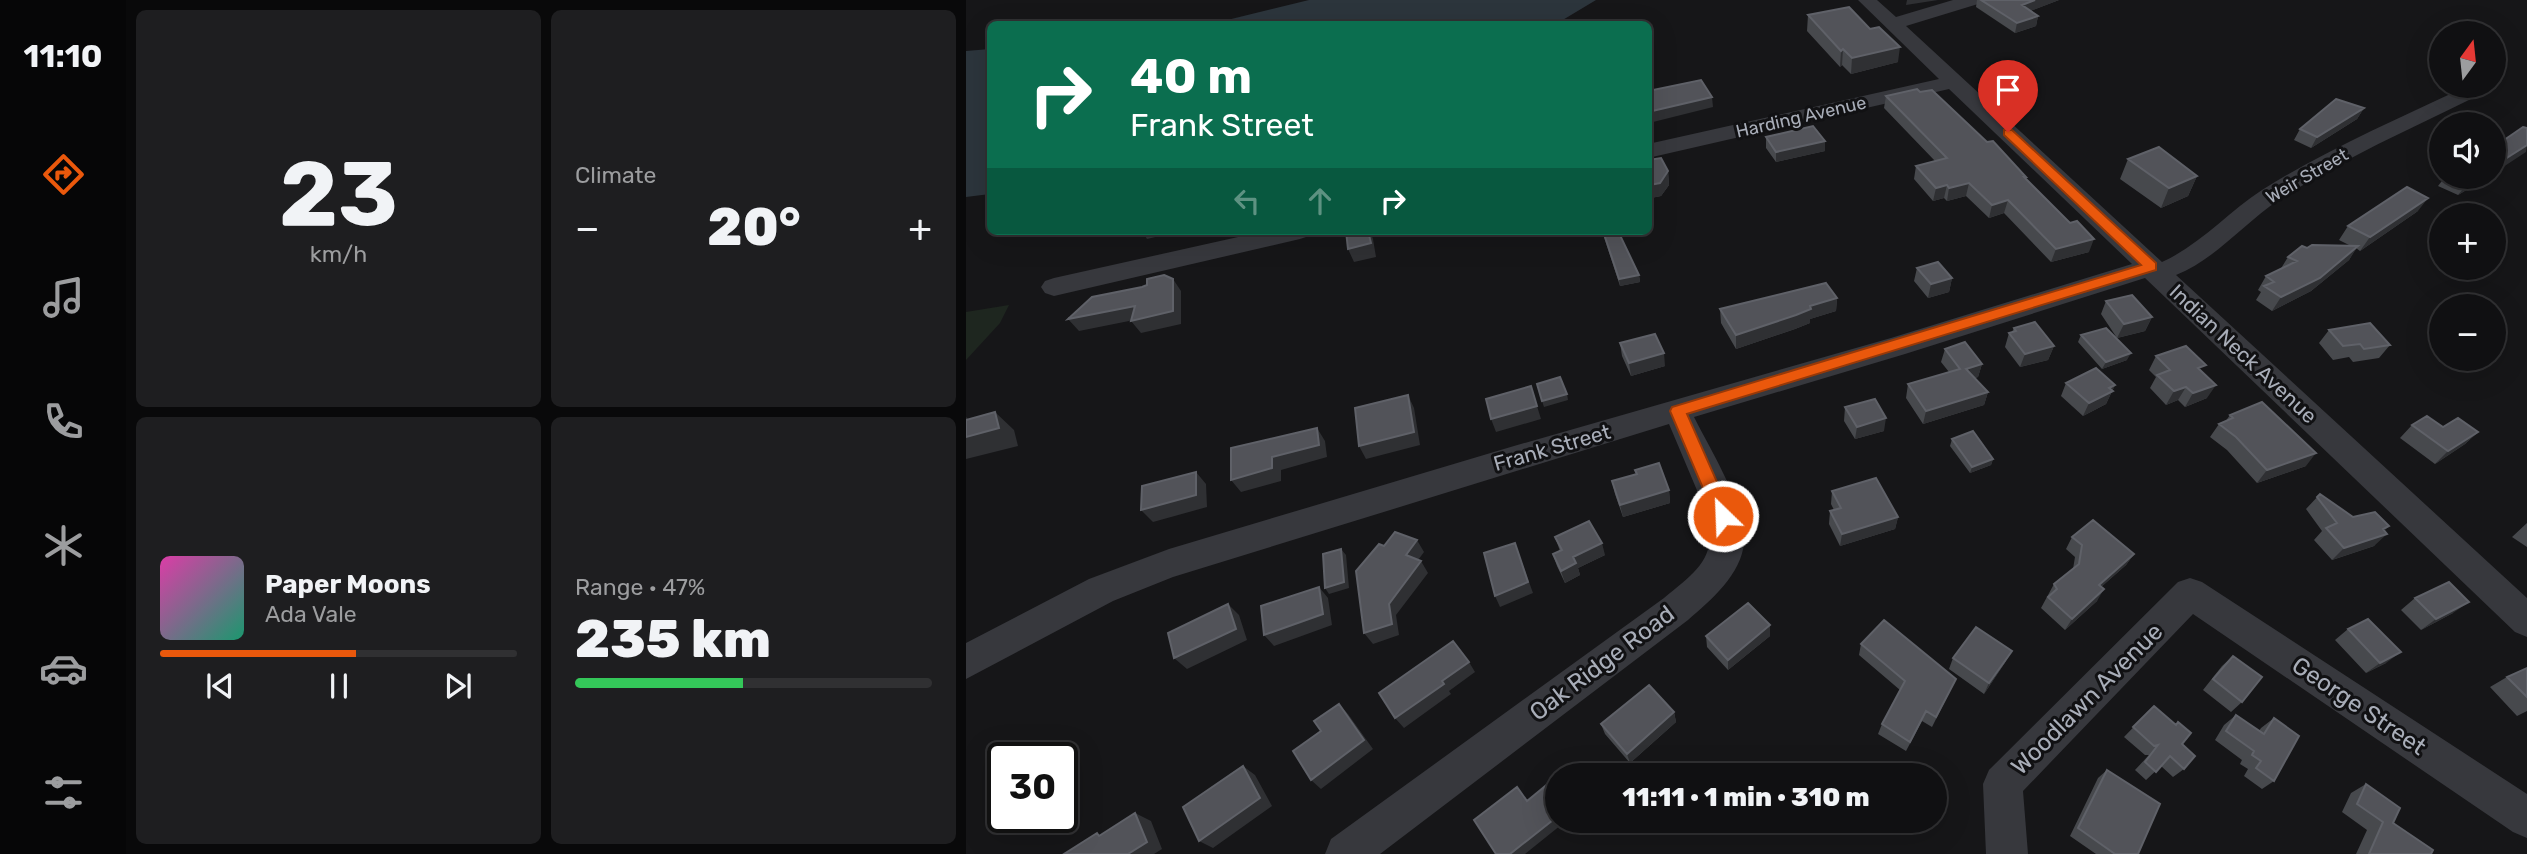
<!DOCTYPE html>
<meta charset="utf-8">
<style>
:root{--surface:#101012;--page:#1e1e20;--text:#f1f3f6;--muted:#9c9d9f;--line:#303032;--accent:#ea580c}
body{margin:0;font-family:Rubik,sans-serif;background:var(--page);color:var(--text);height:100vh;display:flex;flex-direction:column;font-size:26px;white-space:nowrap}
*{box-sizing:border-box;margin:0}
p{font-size:23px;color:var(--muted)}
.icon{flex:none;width:38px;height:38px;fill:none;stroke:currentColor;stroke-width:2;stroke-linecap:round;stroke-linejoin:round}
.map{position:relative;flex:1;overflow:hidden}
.side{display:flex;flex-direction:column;gap:10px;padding:10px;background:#09090a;width:840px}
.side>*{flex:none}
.guide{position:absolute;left:21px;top:21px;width:665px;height:214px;border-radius:10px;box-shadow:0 7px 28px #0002,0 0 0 2px var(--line);background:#0b6e4f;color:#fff;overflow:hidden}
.needle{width:46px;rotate:15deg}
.fabs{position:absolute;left:1463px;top:21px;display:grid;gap:14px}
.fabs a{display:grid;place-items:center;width:77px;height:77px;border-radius:50%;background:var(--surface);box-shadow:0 7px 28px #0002,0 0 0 2px var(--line);font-size:35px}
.speed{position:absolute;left:21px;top:742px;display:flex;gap:14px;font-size:35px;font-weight:700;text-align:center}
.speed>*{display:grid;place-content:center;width:91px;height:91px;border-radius:50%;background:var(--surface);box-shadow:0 7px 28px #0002,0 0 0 2px var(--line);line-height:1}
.speed .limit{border:4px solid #111;border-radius:10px;background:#fff;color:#111}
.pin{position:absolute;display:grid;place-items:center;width:60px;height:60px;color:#fff;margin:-72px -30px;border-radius:50% 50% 50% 0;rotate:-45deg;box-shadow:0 0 7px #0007}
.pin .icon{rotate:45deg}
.me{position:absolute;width:77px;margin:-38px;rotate:336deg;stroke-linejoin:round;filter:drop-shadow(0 0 5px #0008)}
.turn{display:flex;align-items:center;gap:24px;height:147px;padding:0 28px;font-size:32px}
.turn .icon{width:91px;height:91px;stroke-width:2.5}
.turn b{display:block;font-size:49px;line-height:60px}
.lanes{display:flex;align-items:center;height:66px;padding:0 28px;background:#0003;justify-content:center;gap:35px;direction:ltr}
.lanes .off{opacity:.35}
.big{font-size:52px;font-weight:800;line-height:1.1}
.side .card{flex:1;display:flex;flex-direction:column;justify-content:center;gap:10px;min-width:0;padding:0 24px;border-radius:10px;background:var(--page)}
.side .dial{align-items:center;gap:0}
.dial b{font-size:91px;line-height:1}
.song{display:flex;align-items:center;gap:21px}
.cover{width:84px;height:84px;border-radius:10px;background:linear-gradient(135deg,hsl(320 70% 55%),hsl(160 70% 35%))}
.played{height:7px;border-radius:4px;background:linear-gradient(90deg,var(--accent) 55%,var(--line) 55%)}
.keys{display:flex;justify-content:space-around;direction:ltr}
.heat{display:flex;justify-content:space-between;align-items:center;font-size:38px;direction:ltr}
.charge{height:10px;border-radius:5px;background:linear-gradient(90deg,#34c759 47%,var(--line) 0)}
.side .tiles{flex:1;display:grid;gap:10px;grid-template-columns:repeat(2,1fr)}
.trip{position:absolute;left:579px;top:763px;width:402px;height:70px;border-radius:35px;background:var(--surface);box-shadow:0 7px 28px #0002,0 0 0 2px var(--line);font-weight:800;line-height:70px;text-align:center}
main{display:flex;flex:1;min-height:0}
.dock{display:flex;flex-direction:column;width:126px;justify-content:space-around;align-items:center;background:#060607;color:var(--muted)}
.dock .icon{width:49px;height:49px}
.dock .current{color:var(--accent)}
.dock b{font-size:32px;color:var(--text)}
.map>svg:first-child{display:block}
.green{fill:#1e261f}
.water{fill:#2c353c}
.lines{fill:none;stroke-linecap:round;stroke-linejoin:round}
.minor{fill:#37383d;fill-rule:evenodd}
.wall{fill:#47494d}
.shaded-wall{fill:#2f3033}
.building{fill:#525359;stroke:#5f6168;stroke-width:2}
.route{fill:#ea580c;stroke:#983908;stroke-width:2}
.labels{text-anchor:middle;stroke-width:6;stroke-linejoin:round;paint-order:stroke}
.far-street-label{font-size:18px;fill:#a8adb8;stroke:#111113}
.street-label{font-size:21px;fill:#a8adb8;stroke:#111113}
.near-street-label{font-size:24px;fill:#a8adb8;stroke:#111113}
</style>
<main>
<nav class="dock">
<b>11:10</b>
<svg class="icon current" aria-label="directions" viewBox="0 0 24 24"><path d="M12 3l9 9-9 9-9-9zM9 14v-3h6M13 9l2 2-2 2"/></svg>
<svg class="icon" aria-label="music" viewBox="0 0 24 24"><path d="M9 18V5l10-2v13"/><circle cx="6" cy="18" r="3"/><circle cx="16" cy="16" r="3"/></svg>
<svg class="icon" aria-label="phone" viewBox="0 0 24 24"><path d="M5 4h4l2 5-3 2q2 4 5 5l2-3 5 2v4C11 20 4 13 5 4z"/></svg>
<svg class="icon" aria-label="climate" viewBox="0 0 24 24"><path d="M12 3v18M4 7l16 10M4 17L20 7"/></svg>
<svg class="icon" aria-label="car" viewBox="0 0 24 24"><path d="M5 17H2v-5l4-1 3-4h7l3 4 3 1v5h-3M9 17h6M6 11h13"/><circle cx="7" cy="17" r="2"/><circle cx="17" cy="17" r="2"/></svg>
<svg class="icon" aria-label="filters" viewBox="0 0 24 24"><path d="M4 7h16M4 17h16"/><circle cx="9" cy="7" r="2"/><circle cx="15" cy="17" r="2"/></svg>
</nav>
<section class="side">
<div class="tiles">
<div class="card dial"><b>23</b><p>km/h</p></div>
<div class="card"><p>Climate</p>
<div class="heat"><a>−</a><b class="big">20°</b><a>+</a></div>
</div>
<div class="card">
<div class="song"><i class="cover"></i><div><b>Paper Moons</b><p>Ada Vale</p></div></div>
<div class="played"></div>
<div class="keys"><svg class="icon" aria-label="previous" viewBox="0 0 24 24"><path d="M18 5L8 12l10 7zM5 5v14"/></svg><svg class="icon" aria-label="pause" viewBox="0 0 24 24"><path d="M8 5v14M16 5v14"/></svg><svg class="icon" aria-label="next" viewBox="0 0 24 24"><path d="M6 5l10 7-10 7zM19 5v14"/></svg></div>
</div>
<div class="card"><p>Range · 47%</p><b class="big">235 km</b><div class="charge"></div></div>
</div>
</section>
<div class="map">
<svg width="1561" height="854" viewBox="0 0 1561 854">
<rect width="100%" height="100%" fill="#161618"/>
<path class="green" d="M43 305 34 323 0 360V312Z"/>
<path class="water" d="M343 0H630L590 24H245Z
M24 49V194L0 197V51Z"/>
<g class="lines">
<path class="minor" d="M892 0H911L930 17 987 0H1015L1012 4 940 26 1196 262C1234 245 1262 212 1296 190 1358 151 1427 121 1493 90H1507L1510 94 1507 98C1442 130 1374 160 1313 200 1278 223 1250 259 1210 275L1561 598V637L1549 632 1179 278 939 354 728 417C743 447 781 509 778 542 776 574 744 601 722 620L414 854H359L365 839 698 598C730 571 752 559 741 514L703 424 207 577 147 601 0 679V643L123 579 203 549 548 446 925 338 1166 264 983 89 682 158V144L973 79Z
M299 231H346L343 236 334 239 88 296 79 293 75 287 79 281 88 278Z
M1224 578 1236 582 1561 794V838L1547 832 1227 614 1057 791 1062 854H1020L1017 784 1023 770 1212 582Z"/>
</g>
<path class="wall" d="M1011 0H1093L1064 11 1072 16 1070 26 1049 33 1010 7Z
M842 15 932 62 885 74 876 65 874 67 841 31Z
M954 92 1021 142 1060 177 1059 179 1123 252 1085 262 1038 213 1023 218 1000 196 981 201 978 198 967 201 948 179 950 166 969 161 918 108 920 96Z
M1398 108 1391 119 1345 148 1328 140 1334 129Z
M800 137 859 151 810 162 800 148Z
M1162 159 1231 176 1222 196 1195 208 1154 179Z
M682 160 702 171 703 185 695 196 685 198 682 192Z
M1479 177H1522L1492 195 1472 186Z
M1452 211 1394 251 1390 248 1383 260 1345 291 1306 311 1290 300 1295 292 1292 290 1300 276 1314 270 1322 257 1341 248 1385 246 1373 240 1382 226Z
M636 231H652L673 275 674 282 654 286Z
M951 268 986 278 983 292 962 298 948 281Z
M871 298 870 311 844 319V323L829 329 770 349 755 323 754 309Z
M1140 301 1186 317 1179 331 1151 338 1135 314Z
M1048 328 1088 346 1082 360 1054 367 1039 347 1043 333 1046 332Z
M1363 330 1424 345 1413 358 1387 362 1383 357 1367 360 1353 343Z
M1115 335 1161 360 1136 369 1112 342Z
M654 343 699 366 665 376 656 356Z
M979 349 1016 364 1012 377 1009 378 1022 392 1018 405 957 424 940 398 942 384 983 372 975 362Z
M1190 356 1236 371 1241 398 1219 407 1212 400 1200 405 1184 388 1190 377 1183 370Z
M1100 383 1149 385 1140 404 1117 416 1095 396Z
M879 407 918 431 889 439 878 421Z
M1264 415 1340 466 1291 483 1261 450 1244 437 1253 424 1259 422Z
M1446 425 1477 427 1512 432 1499 444 1469 464 1434 438Z
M986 439 1027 459 1025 465 1004 473 984 446Z
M669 470 703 490 704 503 657 517 649 494 646 481 670 474Z
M866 491 932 517 929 529 874 546 863 524 864 511 868 510 865 504Z
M1354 494 1387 517 1418 531 1408 546 1366 560 1348 540 1356 531 1340 509Z
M1561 523V547L1546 537Z
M589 537 639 555 612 568 614 575 599 583 591 566 587 554 594 551Z
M1106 537 1168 554 1160 565 1135 587 1131 601 1099 630 1075 608 1088 584 1107 569 1109 557 1100 549Z
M1449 598 1487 613 1455 630 1435 610Z
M804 625V636L762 670 741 647 740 636Z
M1382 629 1420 663 1400 673 1369 640Z
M895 644 990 679 966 727 956 721 940 751 912 734 916 724 934 690 893 655Z
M1267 656 1276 702 1265 712 1237 690 1256 666Z
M987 658 1040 661 1018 694 983 669Z
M1561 668V711L1551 716 1524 687 1541 677Z
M1188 706 1216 744 1218 769 1207 777 1195 766 1180 780 1169 770 1183 755H1179L1158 737Z
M708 712 710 722 664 763 639 734 635 724Z
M1270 715 1293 731 1295 728 1308 718V781L1296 789 1278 776 1282 769 1274 764 1276 760 1249 740 1258 725Z
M1141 770 1172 854H1130L1104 836 1132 778Z
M1400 784 1427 823 1465 854H1390L1401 830 1376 812 1385 793Z"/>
<path class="shaded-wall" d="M941 0H972L940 5Z
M1069 0H1093L1054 15 1056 5Z
M1072 16 1070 26 1049 33 1051 23Z
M934 47 932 62 885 74 886 58Z
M877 49 876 65 874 67 875 51Z
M746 97 747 107 683 123 682 112Z
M1398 108 1391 119 1345 148 1351 137Z
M859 141V151L810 162V152Z
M1561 145 1560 152 1528 173V166Z
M702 171 703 185 695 196 685 198 684 185Z
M1231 176 1222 196 1195 208 1203 188Z
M1511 177H1522L1492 195 1503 182Z
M1003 183 1000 196 981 201 983 188Z
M981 185 978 198 967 201 970 188Z
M1462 198 1452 211 1394 251 1404 237Z
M1042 200 1038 213 1023 218 1026 205Z
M176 231H215L181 239Z
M402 231H404L407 239 410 257 388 262 382 249Z
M1128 239 1123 252 1085 262 1090 249Z
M1392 246 1383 260 1345 291 1306 311 1315 297Z
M673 275 674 282 654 286 653 279Z
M986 278 983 292 962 298 965 284Z
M207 279 215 291V324L175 333 165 321 173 319 113 331 102 319Z
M871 298 870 311 844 319V323L829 329 770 349V335L844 306Z
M1186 317 1179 331 1151 338 1158 324Z
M1088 346 1082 360 1054 367 1059 354Z
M698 353 699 366 665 376 663 363Z
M1165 353 1161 360 1136 369 1140 362Z
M1016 364 1012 377 996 382 1000 369Z
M1149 385 1140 404 1117 416 1123 403 1143 388Z
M1250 385 1241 398 1219 407 1227 393Z
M1220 387 1212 400 1200 405 1208 391Z
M1022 392 1018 405 957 424 960 411Z
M601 394 602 400 578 407 576 401Z
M442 395 448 408 454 445 400 459 393 446Z
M571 406 575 419 530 432 525 419Z
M29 412 48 430 52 446 0 459V417L7 424Z
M920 418 918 431 889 439 891 427Z
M351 428 359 441 361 457 315 470V481L275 492 265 480 306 457Z
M1512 432 1499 444 1469 464 1482 451Z
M1350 453 1340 466 1291 483 1301 470Z
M1027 459 1025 465 1004 473 1006 467Z
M230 472 240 484 241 507 187 522 175 510Z
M703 490 704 503 657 517 654 505Z
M932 517 929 529 874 546 876 534Z
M1423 526 1412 537 1421 534 1408 546 1366 560 1378 548Z
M451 540 458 552 447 567 440 555Z
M549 543 567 593 534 607 529 596Z
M636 543 639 555 612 568 614 575 599 583 595 571 607 557Z
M375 549 380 555 383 588 363 594 359 588Z
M1168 554 1160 565 1125 596 1133 585Z
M455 561 462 573 430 615 433 635 407 644 398 633 423 604Z
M353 587 362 598 366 625 308 646 298 635Z
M1138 589 1131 601 1099 630 1106 619Z
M1503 602 1487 613 1455 630 1470 619Z
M262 604 273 615 281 640 221 669 208 658Z
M804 625V636L762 670V660Z
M1046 651 1040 661 1018 694 1023 683Z
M1435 652 1420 663 1400 673 1414 663Z
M503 662 509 672 483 691 485 694 438 728 429 718 476 681Z
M373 704 382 714 407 749 355 789 345 780Z
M708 712 710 722 664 763 661 754Z
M277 766 289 775 306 806 247 848 233 841Z
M169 813 185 821 196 849 188 854H162Z
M592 816V821H600L559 854H544Z"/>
<path class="building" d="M1015 0H1069L1056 5 1072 16 1051 23Z
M883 7 904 29 913 27 934 47 886 58 877 49 875 51 842 15Z
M735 80 746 97 682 112V91Z
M951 89 954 92 966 90 1021 142 1027 141 1060 177H1058L1104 223 1111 221 1128 239 1090 249 1042 200 1026 205 1003 183 983 188 981 185 970 188 950 166 981 158 920 96Z
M1370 99 1398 108 1351 137 1334 129Z
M847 126 859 141 810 152 800 137Z
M1557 127 1561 128V145L1528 166V147Z
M1193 147 1231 176 1203 188 1162 159Z
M695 158 702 171 694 183 684 185 682 182V160Z
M1492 177H1511L1503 182Z
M1441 187 1462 198 1404 237 1382 226Z
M380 231H402L405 243 382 249Z
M637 231H652L673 275 653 279Z
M1346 245 1392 246 1354 278 1315 297 1298 286 1308 282 1300 276 1331 261 1322 257 1336 246 1341 248Z
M972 262 986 278 965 284 951 268Z
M198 275 207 279V311L165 321 169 306 102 319 126 297 176 287 181 285V279Z
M860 283 871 298 844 306 845 309 830 315 770 335 754 309Z
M1166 295 1186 317 1158 324 1140 301Z
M1069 322 1088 346 1059 354 1043 333 1050 331 1048 328Z
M1404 323 1424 345 1398 349 1394 344 1377 346 1363 330Z
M1140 328 1165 353 1140 362 1115 335Z
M689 334 698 353 663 363 654 343Z
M999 342 1016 364 1000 369 1022 392 960 411 942 384 994 369 979 349Z
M1220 346 1240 365 1232 368 1250 385 1227 393 1220 387 1208 391 1191 375 1204 370 1190 356Z
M1130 368 1149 385 1143 388 1147 391 1123 403 1100 383Z
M594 377 601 394 576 401 571 384Z
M565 386 571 406 525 419 520 399Z
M442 395 448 432 393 446 389 408Z
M909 399 920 418 891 427 879 407Z
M1296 402 1350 453 1301 470 1270 437 1253 424 1267 418 1264 415Z
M29 412 33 428 0 437V420Z
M1461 416 1477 427 1492 418 1512 432 1482 451 1446 425Z
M351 428 353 445 306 457V468L265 480V448Z
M1007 431 1027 459 1006 467 986 439Z
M693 463 703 490 654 505 646 481 671 474 669 470Z
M230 472V495L175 510 176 486Z
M910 478 932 517 876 534 864 511 875 508 866 491Z
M1354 494 1387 517 1409 512 1423 526 1417 529 1421 534 1378 548 1360 528 1371 523 1351 497Z
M1127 520 1168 554 1133 585 1138 589 1106 619 1082 597 1091 589 1088 584 1113 564 1116 545 1106 537Z
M623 521 636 543 607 557 610 563 595 571 587 554 596 550 589 537Z
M429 532 451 540 440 555 455 561 423 604 426 624 398 633 390 571 413 544 418 546Z
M549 543 562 582 529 596 518 553Z
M375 549 378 582 359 588 357 554Z
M1483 582 1503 602 1470 619 1449 598Z
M353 587 357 614 298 635 295 606Z
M782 603 804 625 762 660 740 636Z
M262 604 270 629 208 658 202 633Z
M1402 619 1435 652 1414 663 1382 629Z
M918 620 990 679 970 717 960 711 944 742 916 724 939 681 895 644Z
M1010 627 1046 651 1023 683 987 658Z
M487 641 503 662 476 681 478 684 429 718 413 693Z
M1267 656 1296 677 1276 702 1247 679Z
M1561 668V697L1541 677Z
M683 685 708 712 661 754 635 724Z
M373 704 398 740 345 780 327 751 355 731 348 721Z
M1188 706 1210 725 1212 722 1225 733 1216 744 1229 756 1218 769 1204 756 1190 772 1179 762 1192 745 1188 746 1167 727Z
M1270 715 1298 734 1308 718 1333 736 1308 781 1290 768 1295 761 1286 755 1288 751 1260 731Z
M277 766 294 798 233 841 217 807Z
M1141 770 1194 804 1172 854H1149L1112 828Z
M583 783 592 794V816L544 854H530L508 820 551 787 561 801Z
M1400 784 1434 808 1427 823 1467 850 1465 854H1403L1417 822 1391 804Z
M169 813 181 842 162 854H98L131 833 133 836Z"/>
<path class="route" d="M1038 130H1046L1190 263V270L721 414 766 516 763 521 757 523 751 521 704 411 706 407 1175 265 1038 135Z"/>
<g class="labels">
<g class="far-street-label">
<text transform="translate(835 117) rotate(-13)" y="6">Harding Avenue</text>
<text transform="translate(1341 176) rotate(-30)" y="6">Weir Street</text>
</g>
<g class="street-label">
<text transform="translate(1277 354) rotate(43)" y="7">Indian Neck Avenue</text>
<text transform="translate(586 448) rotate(-16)" y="7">Frank Street</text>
</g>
<g class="near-street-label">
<text transform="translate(636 663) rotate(-37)" y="8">Oak Ridge Road</text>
<text transform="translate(1121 699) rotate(-45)" y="8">Woodlawn Avenue</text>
<text transform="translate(1393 706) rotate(34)" y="8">George Street</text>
</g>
</g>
</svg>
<div class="fabs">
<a><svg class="needle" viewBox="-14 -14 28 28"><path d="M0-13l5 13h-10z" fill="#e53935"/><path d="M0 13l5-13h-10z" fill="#9c9d9f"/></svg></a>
<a><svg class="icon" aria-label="sound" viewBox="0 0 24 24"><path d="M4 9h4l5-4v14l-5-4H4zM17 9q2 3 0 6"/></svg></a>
<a>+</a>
<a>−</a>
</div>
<div class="speed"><div class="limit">30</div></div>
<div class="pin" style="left:1042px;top:132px;background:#d93025"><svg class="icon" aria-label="arrive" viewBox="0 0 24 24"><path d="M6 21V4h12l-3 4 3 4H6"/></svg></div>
<svg class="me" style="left:757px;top:516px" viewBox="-20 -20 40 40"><circle r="17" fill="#ea580c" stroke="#fff" stroke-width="3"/><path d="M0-11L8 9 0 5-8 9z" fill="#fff"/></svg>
<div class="trip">11:11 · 1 min · 310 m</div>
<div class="guide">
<div class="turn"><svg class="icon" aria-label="right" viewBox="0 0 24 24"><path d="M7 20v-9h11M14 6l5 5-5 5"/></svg><div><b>40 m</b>Frank Street</div></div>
<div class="lanes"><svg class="icon off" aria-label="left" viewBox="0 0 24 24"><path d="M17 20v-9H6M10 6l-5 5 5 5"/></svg><svg class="icon off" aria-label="ahead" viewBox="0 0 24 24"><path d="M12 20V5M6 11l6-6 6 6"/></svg><svg class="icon" aria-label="right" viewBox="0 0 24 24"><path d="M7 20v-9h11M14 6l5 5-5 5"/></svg></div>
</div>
</div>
</main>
